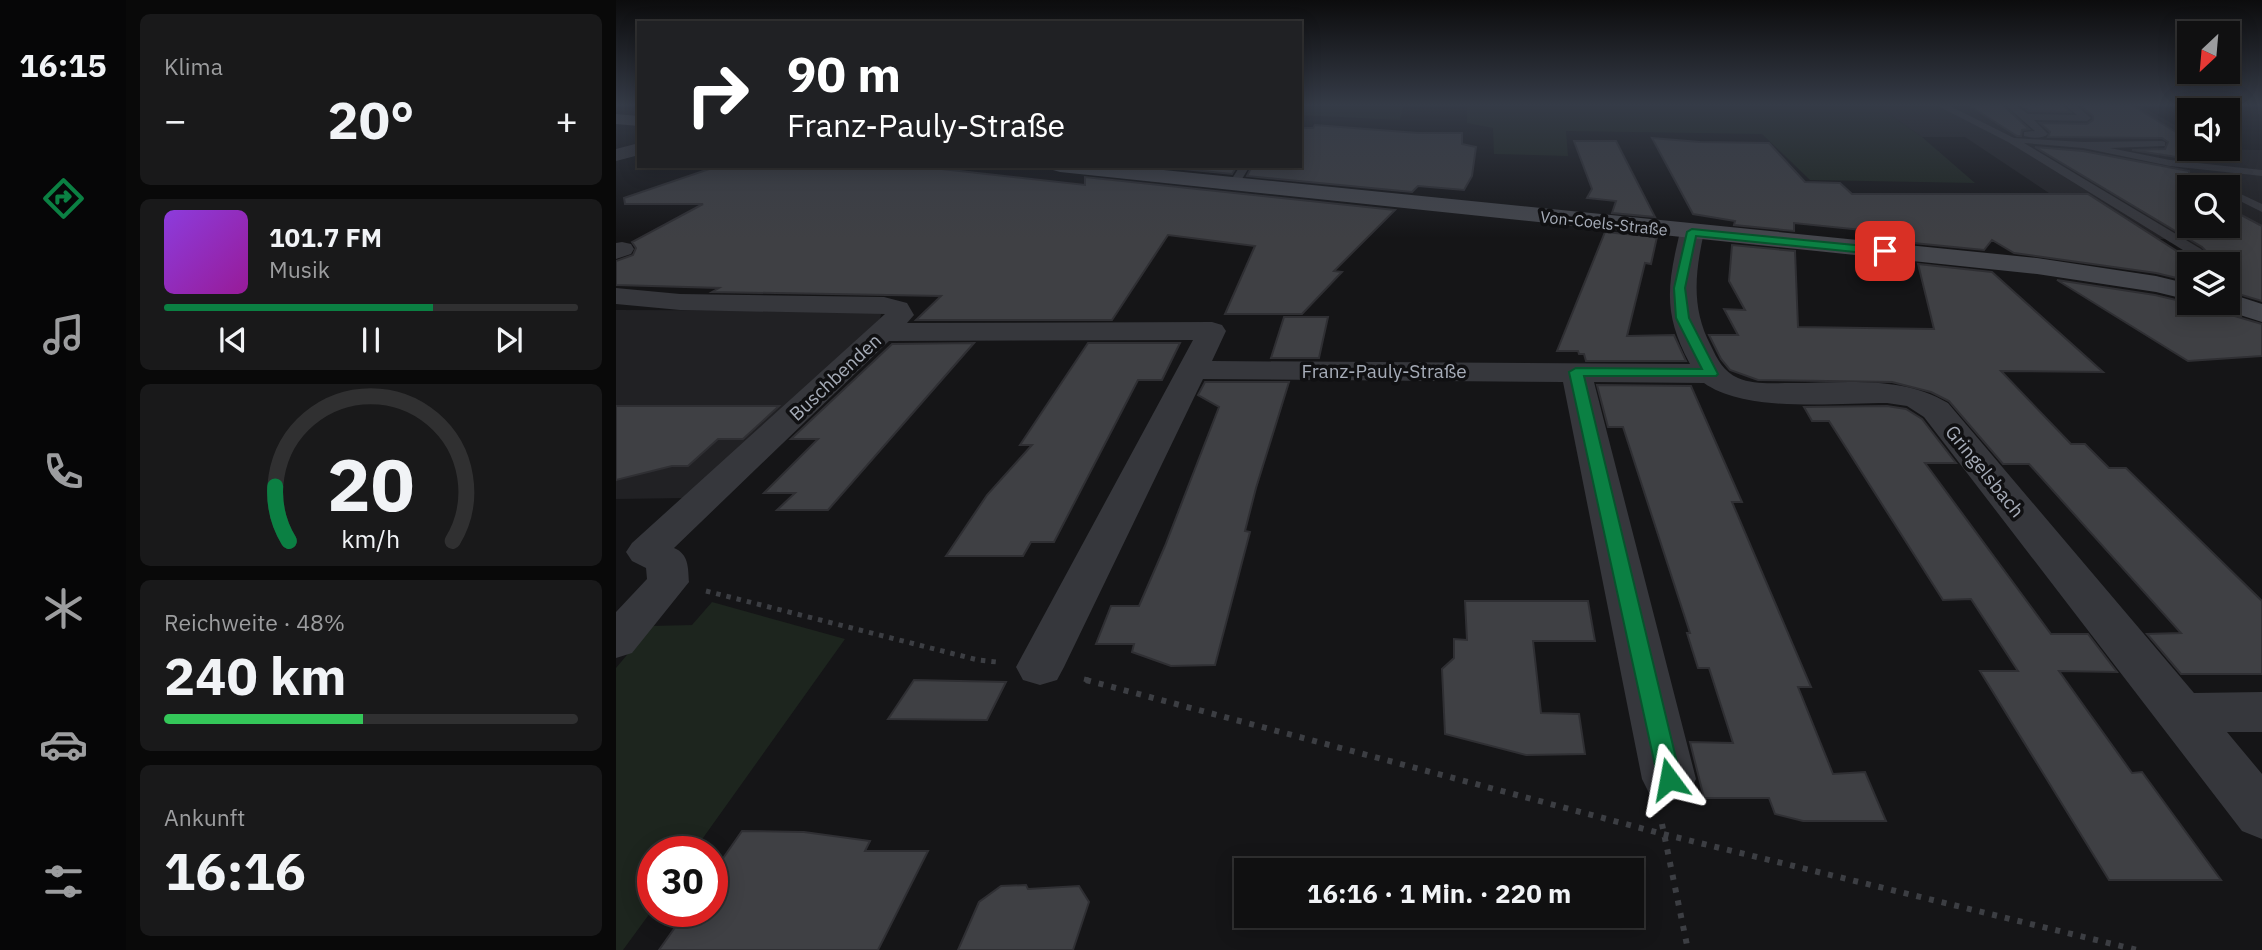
<!DOCTYPE html>
<html lang="de">
<meta charset="utf-8">
<style>
:root{--surface:#101011;--page:#19191a;--text:#f1f3f6;--muted:#9c9d9f;--line:#303031;--accent:#0b8043}
body{margin:0;font-family:"IBM Plex Sans",sans-serif;background:var(--page);color:var(--text);height:100vh;display:flex;flex-direction:column;font-size:26px;white-space:nowrap}
*{box-sizing:border-box;margin:0}
p{font-size:23px;color:var(--muted)}
.icon{flex:none;width:38px;height:38px;fill:none;stroke:currentColor;stroke-width:2;stroke-linecap:round;stroke-linejoin:round}
.map{position:relative;flex:1;overflow:hidden}
.side{display:flex;flex-direction:column;gap:14px;padding:14px;background:#090909;width:490px}
.side>*{flex:none}
.hud{position:absolute;left:21px;top:21px;width:665px;height:147px;border-radius:0px;box-shadow:0 4px 18px #0003,0 0 0 2px var(--line);background:#202124;color:#fff;overflow:hidden}
.needle{width:46px;rotate:206deg}
.controls{position:absolute;left:1561px;top:21px;display:grid;gap:14px}
.controls a{display:grid;place-items:center;width:63px;height:63px;border-radius:0px;background:var(--surface);box-shadow:0 4px 18px #0003,0 0 0 2px var(--line);font-size:35px}
.speed{position:absolute;left:21px;top:836px;display:flex;gap:14px;font-size:35px;font-weight:700;text-align:center}
.speed>*{display:grid;place-content:center;width:91px;height:91px;border-radius:50%;background:var(--surface);box-shadow:0 4px 18px #0003,0 0 0 2px var(--line);line-height:1}
.speed .limit{border:10px solid #d22;background:#fff;color:#111}
.pin{position:absolute;display:grid;place-items:center;width:60px;height:60px;color:#fff;margin:-30px;border-radius:14px;box-shadow:0 4px 10px #0006}
.me{position:absolute;width:77px;margin:-38px;rotate:347deg;stroke-linejoin:round;filter:drop-shadow(0 0 5px #0008)}
.turn{display:flex;align-items:center;gap:24px;height:147px;padding:0 35px;font-size:32px}
.turn .icon{width:91px;height:91px;stroke-width:2.5}
.turn b{display:block;font-size:49px;line-height:60px}
.big{font-size:52px;font-weight:800;line-height:1.1}
.side .widget{flex:1;display:flex;flex-direction:column;justify-content:center;gap:10px;min-width:0;padding:0 24px;border-radius:10px;background:var(--page)}
.side .dial{align-items:center;gap:0}
.dial svg{height:182px;overflow:visible;fill:none;stroke:var(--line);stroke-width:7;stroke-linecap:round;text-anchor:middle}
.dial text{fill:var(--text);stroke:none}
.song{display:flex;align-items:center;gap:21px}
.cover{width:84px;height:84px;border-radius:10px;background:linear-gradient(135deg,hsl(270 70% 55%),hsl(300 70% 35%))}
.played{height:7px;border-radius:4px;background:linear-gradient(90deg,var(--accent) 65%,var(--line) 65%)}
.keys{display:flex;justify-content:space-around;direction:ltr}
.heat{display:flex;justify-content:space-between;align-items:center;font-size:38px;direction:ltr}
.charge{height:10px;border-radius:5px;background:linear-gradient(90deg,#34c759 48%,var(--line) 0)}
.trip{position:absolute;left:618px;top:858px;width:410px;height:70px;border-radius:0px;background:var(--surface);box-shadow:0 4px 18px #0003,0 0 0 2px var(--line);font-weight:800;line-height:70px;text-align:center}
main{display:flex;flex:1;min-height:0}
.tabs{display:flex;flex-direction:column;width:126px;justify-content:space-around;align-items:center;background:#060607;color:var(--muted)}
.tabs .icon{width:49px;height:49px}
.tabs .selected{color:var(--accent)}
.tabs b{font-size:32px;color:var(--text)}
.map>svg:first-child{display:block}
.built{fill:#212124;fill-rule:evenodd}
.green{fill:#1d251e}
.building{fill:#3f4044;stroke:#2f2f33;stroke-width:2}
.lines{fill:none;stroke-linecap:round;stroke-linejoin:round}
.path-far1{stroke:#3c3e43;stroke-width:5;stroke-dasharray:4.5 6;stroke-linecap:butt}
.path{stroke:#3c3e43;stroke-width:6;stroke-dasharray:5 8;stroke-linecap:butt}
.lane{fill:#36373c;fill-rule:evenodd}
.street{fill:#36373c;fill-rule:evenodd}
.secondary{fill:#44464c;fill-rule:evenodd}
.route{fill:#0b8043;stroke:#07532c;stroke-width:2}
.labels{text-anchor:middle;stroke-width:7;stroke-linejoin:round;paint-order:stroke}
.far-street-label{font-size:16px;fill:#a6acb8;stroke:#101012}
.street-label{font-size:19px;fill:#a6acb8;stroke:#101012}
</style>
<main>
<nav class="tabs">
<b>16:15</b>
<svg class="icon selected" aria-label="directions" viewBox="0 0 24 24"><path d="M12 3l9 9-9 9-9-9zM9 14v-3h6M13 9l2 2-2 2"/></svg>
<svg class="icon" aria-label="music" viewBox="0 0 24 24"><path d="M9 18V5l10-2v13"/><circle cx="6" cy="18" r="3"/><circle cx="16" cy="16" r="3"/></svg>
<svg class="icon" aria-label="phone" viewBox="0 0 24 24"><path d="M5 4h4l2 5-3 2q2 4 5 5l2-3 5 2v4C11 20 4 13 5 4z"/></svg>
<svg class="icon" aria-label="climate" viewBox="0 0 24 24"><path d="M12 3v18M4 7l16 10M4 17L20 7"/></svg>
<svg class="icon" aria-label="car" viewBox="0 0 24 24"><path d="M5 17H2v-5l4-1 3-4h7l3 4 3 1v5h-3M9 17h6M6 11h13"/><circle cx="7" cy="17" r="2"/><circle cx="17" cy="17" r="2"/></svg>
<svg class="icon" aria-label="filters" viewBox="0 0 24 24"><path d="M4 7h16M4 17h16"/><circle cx="9" cy="7" r="2"/><circle cx="15" cy="17" r="2"/></svg>
</nav>
<section class="side">
<div class="widget"><p>Klima</p>
<div class="heat"><a>−</a><b class="big">20°</b><a>+</a></div>
</div>
<div class="widget">
<div class="song"><i class="cover"></i><div><b>101.7 FM</b><p>Musik</p></div></div>
<div class="played"></div>
<div class="keys"><svg class="icon" aria-label="previous" viewBox="0 0 24 24"><path d="M18 5L8 12l10 7zM5 5v14"/></svg><svg class="icon" aria-label="pause" viewBox="0 0 24 24"><path d="M8 5v14M16 5v14"/></svg><svg class="icon" aria-label="next" viewBox="0 0 24 24"><path d="M6 5l10 7-10 7zM19 5v14"/></svg></div>
</div>
<div class="widget dial"><svg viewBox="0 0 100 80">
<path d="M14 69A42 42 0 1 1 86 69"/>
<path d="M14 69A42 42 0 0 1 8 45" stroke="#0b8043"/>
<text x="50" y="56" font-size="32" font-weight="700">20</text>
<text x="50" y="72" font-size="11">km/h</text>
</svg></div>
<div class="widget"><p>Reichweite · 48%</p><b class="big">240 km</b><div class="charge"></div></div>
<div class="widget"><p>Ankunft</p><b class="big">16:16</b></div>
</section>
<div class="map">
<svg width="1646" height="950" viewBox="0 0 1646 950">
<rect width="100%" height="100%" fill="#151517"/>
<path class="built" d="M1260 105H1523L1573 133V149L1646 150V280L1612 276V264H1581L1567 249 1549 239H1502L1349 137H1306ZM1573 187H1612V226H1573Z
M0 310 255 311 265 314 264 319 70 498 0 499Z"/>
<path class="green" d="M851 104 1260 105 1306 137 1359 183 1194 180 1146 134 950 131 952 156 878 154 877 128 851 123Z
M684 105V104L787 105 784 120 684 115Z
M96 602 229 639 77 852H37V909L7 950H0V668L35 626 76 625Z"/>
<path class="building" d="M1351 104H1386L1413 129 1406 130 1405 136H1401Z
M1403 104H1446L1454 112 1413 111Z
M1463 104H1514L1573 140V159L1516 150 1549 149 1552 142 1546 138 1432 137 1434 132 1424 123 1471 124 1477 120V116Z
M699 125 802 133H846V144L860 147 856 176 848 190 802 186 796 192 631 176 636 166H684V128H697Z
M1036 138 1084 142 1153 143 1189 182 1224 183 1236 194H1472L1581 264H1573V281L1540 273 1398 253 1376 240 1368 250 1297 243 1295 235 1178 223V231L1118 225 1119 221 1077 214Z
M958 141H1000L1039 217 996 213 1000 201 971 198 976 189Z
M1419 147 1467 151 1573 171V226H1612V208L1646 226V301L1612 291V264H1602L1586 247Z
M102 166H299L469 185V177L779 210 718 271 726 272 686 314H609L639 246 552 235 496 320H300L325 296 96 292 103 288 0 285V261L17 255 20 248 16 242 87 204H9L8 198Z
M537 166H621L616 174Z
M989 232 1041 237 1035 264 1029 263 1011 336 1058 335 1070 361H970L968 354H963L962 351H941Z
M1116 245 1179 251 1182 327 1318 329 1302 264 1376 272 1487 372 1385 371 1455 444H1469L1493 468H1510L1646 601V674H1565L1531 634 1565 633 1413 464H1387L1333 401 1315 392 1276 382 1142 380 1114 370 1105 359 1093 335H1122L1108 309 1129 310 1113 281Z
M1441 280 1539 295 1573 303H1595L1601 311 1646 324V356L1572 361Z
M668 317H712L703 358H655Z
M358 343 212 510H161L179 493H148L202 439H175L276 344Z
M472 343H564L546 380H522L438 542H415L407 556H330L371 495 416 445H404Z
M589 382H673L640 488 629 531 634 532 599 665 555 666 516 652 518 644H480L495 606H523L549 546 603 407 582 395Z
M981 385 1075 386 1126 502H1116L1195 687H1182L1217 774 1249 772 1270 821H1187L1159 814 1153 798H1088L1074 742 1117 743 1093 668H1082L1071 633H1074L1007 427H992Z
M0 406H163L127 439H102L72 466H56L0 480Z
M1271 406 1290 409 1306 419 1340 463H1309L1435 634H1472L1501 672 1443 671 1516 773 1526 772 1605 880H1493L1364 671H1402L1355 599 1327 600 1213 421H1196L1188 407Z
M849 601H972L979 641H917L925 713 963 714 969 754 910 755 829 734 826 669 838 658V639L851 640Z
M298 680 390 682 371 720 272 719Z
M126 831 188 832 254 841 249 851H312L262 950H43L70 912H96V874Z
M410 885 412 889 463 886 473 902 457 950H342L363 902 385 886Z"/>
<g class="lines">
<path class="path-far1" d="M90 591 362 660 381 662
M468 679 476 681"/>
<path class="path" d="M470 680 1047 834 1521 950
M1046 824 1072 950"/>
<path class="lane" d="M1318 104H1330L1398 138 1467 142 1546 141 1549 142V146L1494 148 1554 160 1646 170V176L1554 166 1467 148 1408 143 1585 249 1599 264H1585L1575 255 1392 142Z
M1388 104H1398L1412 114 1461 115 1448 104H1458L1475 118 1471 121 1418 120 1432 134C1427 139 1415 138 1408 136V132L1419 131Z
M624 166H634L621 187H613L612 185Z
M1590 176 1614 177 1619 180 1605 183 1610 187H1597L1585 179Z
M1612 188 1646 204V212L1612 195Z"/>
<path class="street" d="M23 143V155L0 161V149Z
M1076 225 1084 227 1088 232C1079 273 1075 308 1095 346 1101 359 1108 372 1122 378 1138 385 1158 383 1175 383 1227 383 1286 375 1332 403L1578 693 1646 692V732H1611L1646 774V839L1626 831 1308 417 1291 406 1271 403C1220 403 1130 413 1088 383L978 382 1080 779 1072 795 1053 802 1034 795 1026 779 947 382 587 379 448 667 441 680 424 685 407 680 400 667 577 340 273 341 58 548C73 554 72 568 73 582L16 653 0 658V612L31 579 30 568 16 561 10 552 16 543 269 314 64 310 0 304V288L64 294 268 297 291 303 298 315 291 323 596 322 606 325 610 331 596 361 1074 364C1047 314 1051 286 1064 232L1068 227Z
M6 242 15 244 18 249 15 254 0 259V243Z"/>
<path class="secondary" d="M0 114 23 116V126L0 124Z
M434 166H508L1421 258 1540 276 1573 284V300L1540 292 1421 274 444 172 437 170Z
M1612 293 1646 304V322L1602 308 1598 303H1612Z"/>
</g>
<linearGradient id="sky" x2="0" y2="1"><stop stop-color="#0c0c0d"/><stop offset="0.44" stop-color="#353b47"/><stop offset="1" stop-color="#353b47" stop-opacity="0"/></linearGradient>
<rect width="1646" height="238" fill="url(#sky)"/>
<path class="route" d="M1076 229 1269 248 1274 251 1269 255 1080 236 1069 288 1073 318 1102 374 1100 376H968L1065 779 1061 786 1053 789 1045 786 1042 779 953 372 960 368 1086 369 1060 318 1058 288 1071 232Z"/>
<g class="labels">
<g class="far-street-label">
<text transform="translate(988 223) rotate(6)" y="6">Von-Coels-Straße</text>
</g>
<g class="street-label">
<text x="768" y="378">Franz-Pauly-Straße</text>
<text transform="translate(219 377) rotate(-43)" y="7">Buschbenden</text>
<text transform="translate(1369 471) rotate(51)" y="7">Gringelsbach</text>
</g>
</g>
</svg>
<div class="controls">
<a><svg class="needle" viewBox="-14 -14 28 28"><path d="M0-13l5 13h-10z" fill="#e53935"/><path d="M0 13l5-13h-10z" fill="#9c9d9f"/></svg></a>
<a><svg class="icon" aria-label="sound" viewBox="0 0 24 24"><path d="M4 9h4l5-4v14l-5-4H4zM17 9q2 3 0 6"/></svg></a>
<a><svg class="icon" aria-label="search" viewBox="0 0 24 24"><circle cx="10" cy="10" r="6"/><path d="M15 15l6 6"/></svg></a>
<a><svg class="icon" aria-label="layers" viewBox="0 0 24 24"><path d="M12 4l9 5-9 5-9-5zM3 14l9 5 9-5"/></svg></a>
</div>
<div class="speed"><div class="limit">30</div></div>
<div class="pin" style="left:1269px;top:251px;background:#d93025"><svg class="icon" aria-label="arrive" viewBox="0 0 24 24"><path d="M6 21V4h12l-3 4 3 4H6"/></svg></div>
<svg class="me" style="left:1053px;top:779px" viewBox="-20 -20 40 40"><path d="M0-17L14 15 0 8-14 15z" fill="#0b8043" stroke="#fff" stroke-width="4"/></svg>
<div class="trip">16:16 · 1 Min. · 220 m</div>
<div class="hud">
<div class="turn"><svg class="icon" aria-label="right" viewBox="0 0 24 24"><path d="M7 20v-9h11M14 6l5 5-5 5"/></svg><div><b>90 m</b>Franz-Pauly-Straße</div></div>
</div>
</div>
</main>
